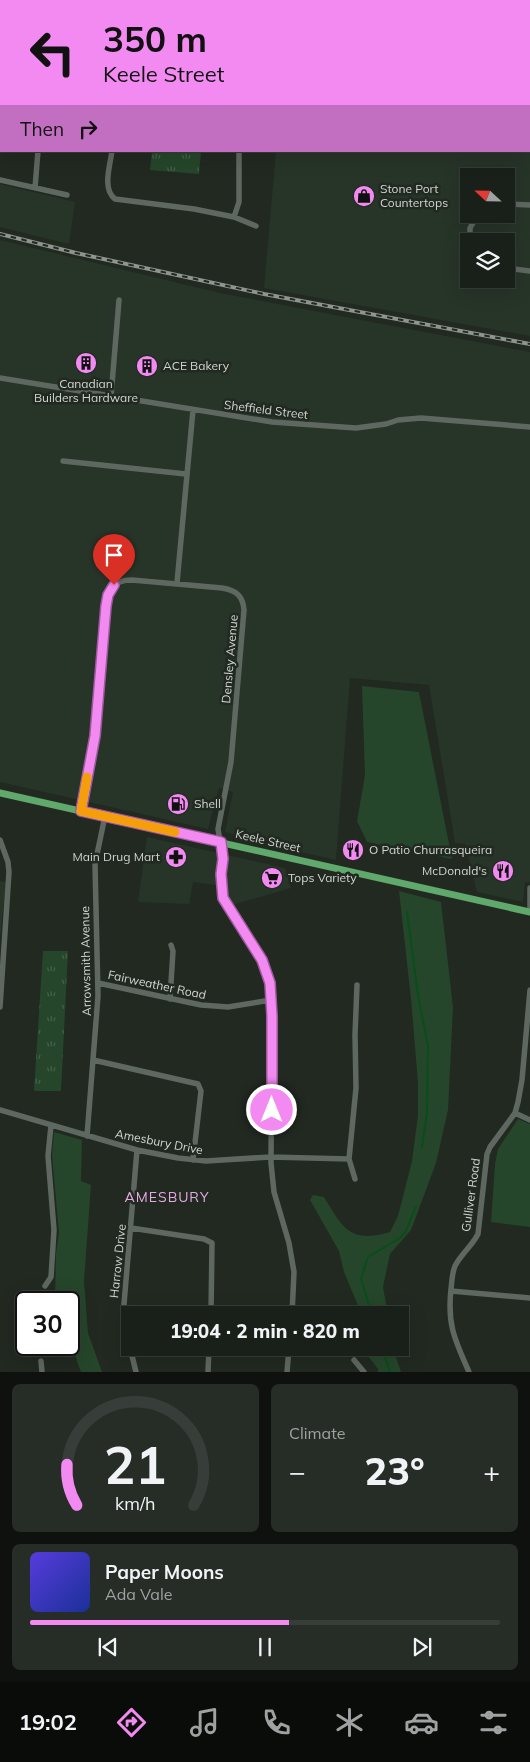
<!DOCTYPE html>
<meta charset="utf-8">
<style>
:root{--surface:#191f19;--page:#262c26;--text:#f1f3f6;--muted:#9fa2a2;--line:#373d38;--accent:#f38af2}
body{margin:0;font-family:Mulish,sans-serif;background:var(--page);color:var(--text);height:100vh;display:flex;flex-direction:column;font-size:19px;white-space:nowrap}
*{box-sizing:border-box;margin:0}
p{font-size:16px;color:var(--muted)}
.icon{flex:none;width:28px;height:28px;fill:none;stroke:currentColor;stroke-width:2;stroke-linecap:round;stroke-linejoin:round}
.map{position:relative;height:1372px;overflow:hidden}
.panel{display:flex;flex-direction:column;gap:12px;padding:12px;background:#0e110e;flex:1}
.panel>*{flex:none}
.hud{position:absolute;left:0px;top:0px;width:530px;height:152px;box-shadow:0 5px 20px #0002,0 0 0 1px var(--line);background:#f38af2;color:#111;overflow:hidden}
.needle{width:32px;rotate:292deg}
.buttons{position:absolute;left:460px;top:168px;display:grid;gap:10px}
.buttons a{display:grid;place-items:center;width:55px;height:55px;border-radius:0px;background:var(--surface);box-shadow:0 5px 20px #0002,0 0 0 1px var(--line);font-size:25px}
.speed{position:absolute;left:15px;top:1291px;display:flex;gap:10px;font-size:25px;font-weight:700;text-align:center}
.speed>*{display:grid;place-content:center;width:65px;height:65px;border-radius:50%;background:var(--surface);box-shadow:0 5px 20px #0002,0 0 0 1px var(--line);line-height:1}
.speed .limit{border:2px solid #111;border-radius:8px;background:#fff;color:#111}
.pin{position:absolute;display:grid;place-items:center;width:42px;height:42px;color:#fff;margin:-51px -21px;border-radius:50% 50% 50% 0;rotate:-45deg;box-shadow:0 0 5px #0007}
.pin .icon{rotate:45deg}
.me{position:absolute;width:55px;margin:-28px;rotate:0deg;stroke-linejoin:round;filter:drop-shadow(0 0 4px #0008)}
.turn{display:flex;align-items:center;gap:18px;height:105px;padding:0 20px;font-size:22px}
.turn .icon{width:65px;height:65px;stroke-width:2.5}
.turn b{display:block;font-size:35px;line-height:42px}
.then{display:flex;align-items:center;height:48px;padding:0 20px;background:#0003;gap:10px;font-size:19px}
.big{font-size:38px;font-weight:800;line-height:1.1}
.panel .tile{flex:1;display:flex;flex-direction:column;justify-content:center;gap:8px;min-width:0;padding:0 18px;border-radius:8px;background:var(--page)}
.panel .dial{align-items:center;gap:0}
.dial svg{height:130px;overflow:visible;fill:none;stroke:var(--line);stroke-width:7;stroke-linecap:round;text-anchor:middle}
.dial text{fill:var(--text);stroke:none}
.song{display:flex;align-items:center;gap:15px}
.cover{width:60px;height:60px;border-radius:8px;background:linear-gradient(135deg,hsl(250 70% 55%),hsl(230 70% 35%))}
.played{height:5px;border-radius:2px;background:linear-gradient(90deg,var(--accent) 55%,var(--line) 55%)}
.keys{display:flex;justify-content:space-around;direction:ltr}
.heat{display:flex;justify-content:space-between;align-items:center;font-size:28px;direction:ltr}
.panel .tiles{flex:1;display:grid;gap:12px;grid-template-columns:1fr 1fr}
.tile:last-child{grid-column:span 2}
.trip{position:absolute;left:121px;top:1306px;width:288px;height:50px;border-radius:0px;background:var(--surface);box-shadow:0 5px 20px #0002,0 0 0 1px var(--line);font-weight:800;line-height:50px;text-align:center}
.menu{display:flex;height:80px;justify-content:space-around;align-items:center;background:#0a0c0a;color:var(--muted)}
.menu .icon{width:35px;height:35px}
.menu .active{color:var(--accent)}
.menu b{font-size:22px;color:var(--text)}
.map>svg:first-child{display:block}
.built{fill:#273428;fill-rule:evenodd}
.grass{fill:url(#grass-tufts)}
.park{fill:#25462a}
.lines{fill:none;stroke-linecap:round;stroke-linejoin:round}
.stream{stroke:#074e1b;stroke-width:2}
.minor{stroke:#5f6860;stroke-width:5.5}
.major{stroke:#60a96c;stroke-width:7}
.rail-casing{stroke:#8e948e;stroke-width:4}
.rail{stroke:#212921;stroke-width:2;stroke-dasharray:5.5;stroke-linecap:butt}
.route-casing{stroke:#9e5a9d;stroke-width:12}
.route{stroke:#f38af2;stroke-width:9}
.slow{stroke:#f59e0b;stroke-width:9}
.labels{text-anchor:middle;stroke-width:5;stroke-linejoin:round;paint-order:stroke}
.poi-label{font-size:12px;fill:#d0d6d1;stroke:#212921;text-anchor:start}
.street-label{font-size:12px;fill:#d0d6d1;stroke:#212921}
.neighbourhood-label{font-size:14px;letter-spacing:1px;fill:#e3a9e1;stroke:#212921}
</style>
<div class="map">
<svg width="530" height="1372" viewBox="0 0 530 1372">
<defs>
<pattern id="grass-tufts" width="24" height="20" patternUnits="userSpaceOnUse" patternTransform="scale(1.25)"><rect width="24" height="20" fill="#25462a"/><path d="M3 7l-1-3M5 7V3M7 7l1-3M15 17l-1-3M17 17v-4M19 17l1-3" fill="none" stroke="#446048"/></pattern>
</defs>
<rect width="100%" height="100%" fill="#212921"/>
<path class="built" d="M413 0H530V336L264 288 276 151H529V1H413ZM469 176H506V214H469ZM469 241H506V279H469Z
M0 184 75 202 69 244 0 227Z
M0 240 220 293 530 352V882H525L523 902 477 892 465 844 455 843 429 685 350 678 336 860 261 843V841L225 832 233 792 219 788 208 829 0 782Z
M147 837 285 868 291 888 225 907 216 885 193 882 189 904 138 902Z
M0 881 6 882 0 941Z"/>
<path class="grass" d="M152 151H201L199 174 150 170Z
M43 951H68L61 1091H34Z"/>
<path class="park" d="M362 686 419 692 452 859 367 842 357 821 365 775Z
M399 891 441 902 453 1007 448 1110 436 1163 411 1230 390 1254 383 1287 388 1315H362L344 1272 339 1251 310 1200 313 1195 324 1197C343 1228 350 1244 390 1232L398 1216 412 1161 418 1115V1083L411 999Z
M518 1119 530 1124V1227L491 1222 495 1164 498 1149Z
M54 1132 82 1140 81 1181 91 1185 84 1281 88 1333 102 1372H81C72 1350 69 1326 69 1302H61V1299L55 1298 56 1253 59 1233 52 1155Z
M362 1348H393L401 1372H378V1369Z"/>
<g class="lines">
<path class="stream" d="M407 912 418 995 428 1046 427 1113 422 1147
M372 1315 361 1279 368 1257 400 1238 406 1231 416 1206
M382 1348 390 1372"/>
<path class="minor" d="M51 1 52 0
M215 1V0
M295 1V0
M375 1V0
M502 1 503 0
M0 8H1
M529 120H530
M112 151C110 166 102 189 115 199L194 209 234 217 256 226
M0 180 67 195
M35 188 38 151
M506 204 530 205
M234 217 239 202V151
M470 241V228L478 214
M506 268 530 271
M0 378 272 422 356 428 386 424 398 420 421 418 530 427
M111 396 119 300
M63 461 186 474
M177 583 193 410
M81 811 95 736 106 607C109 589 112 580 132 580L222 588C236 590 243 596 244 610L231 762 218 829 223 859 221 874 223 898 262 960 270 983 272 1016 271 1163 274 1192 289 1243 294 1272 292 1315
M0 840 8 862 9 872 0 1007
M530 888V912
M98 983 201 1005 228 1007 271 1000
M170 999 173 951 171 945
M93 1060 198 1084 201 1091 193 1160
M0 1110 137 1150 178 1158 206 1161 270 1157 349 1159
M515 1113 530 1120
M87 1136 98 996 95 864 105 816
M355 1179 349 1159 356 1088 355 1035 357 985
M131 1228 204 1239 212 1243 211 1315
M45 1286 51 1277 54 1230 48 1156 51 1125
M451 1291 530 1298
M354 1360 364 1372
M41 1361 42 1372
M136 1372 125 1327 124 1304 137 1150
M208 1372 209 1348
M287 1372 289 1348
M469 1372C455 1340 447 1325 451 1289 452 1281 452 1273 455 1266 461 1254 472 1246 478 1234L487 1154 490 1147 515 1113 518 1102 522 1080 530 990"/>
<path class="major" d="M0 793 530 912"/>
<g class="rail-casing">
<path id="rail" d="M0 234 76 253 264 294 530 344"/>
</g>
<use href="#rail" class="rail"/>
</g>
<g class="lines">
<g class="route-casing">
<path id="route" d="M114 585 108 595 106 606 95 736 81 811 221 842 223 859 221 874 223 898 262 960 270 983 272 1016V1110"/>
</g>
<use href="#route" class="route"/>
<path class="slow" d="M87 777 81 811 175 832"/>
</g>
<defs>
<g id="shop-disc" transform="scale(1.125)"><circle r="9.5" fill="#f38af2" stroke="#212921"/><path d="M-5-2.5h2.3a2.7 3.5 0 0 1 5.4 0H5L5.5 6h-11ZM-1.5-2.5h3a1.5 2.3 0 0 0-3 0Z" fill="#111"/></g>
<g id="building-disc" transform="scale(1.125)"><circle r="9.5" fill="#f38af2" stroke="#212921"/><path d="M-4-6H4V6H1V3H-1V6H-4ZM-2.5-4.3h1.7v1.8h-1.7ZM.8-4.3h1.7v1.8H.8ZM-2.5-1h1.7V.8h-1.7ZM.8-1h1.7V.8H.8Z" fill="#111"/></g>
<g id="fuel-disc" transform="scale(1.125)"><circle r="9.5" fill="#f38af2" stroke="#212921"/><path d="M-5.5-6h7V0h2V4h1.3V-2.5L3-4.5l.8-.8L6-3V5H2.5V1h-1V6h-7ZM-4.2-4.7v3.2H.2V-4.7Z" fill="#111"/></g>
<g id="restaurant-disc" transform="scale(1.125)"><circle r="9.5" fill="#f38af2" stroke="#212921"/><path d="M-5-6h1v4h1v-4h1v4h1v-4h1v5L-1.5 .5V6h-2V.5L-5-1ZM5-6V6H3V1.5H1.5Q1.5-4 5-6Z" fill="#111"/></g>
<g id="pharmacy-disc" transform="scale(1.125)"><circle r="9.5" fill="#f38af2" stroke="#212921"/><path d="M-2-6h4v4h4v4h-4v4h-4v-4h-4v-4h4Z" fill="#111"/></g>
<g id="supermarket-disc" transform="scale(1.125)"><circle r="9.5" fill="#f38af2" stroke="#212921"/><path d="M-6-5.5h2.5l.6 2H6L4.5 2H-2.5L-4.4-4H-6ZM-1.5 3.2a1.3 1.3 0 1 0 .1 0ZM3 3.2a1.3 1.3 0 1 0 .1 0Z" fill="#111"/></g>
</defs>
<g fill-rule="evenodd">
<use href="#shop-disc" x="364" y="196"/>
<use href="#building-disc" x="86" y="363"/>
<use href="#building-disc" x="147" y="366"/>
<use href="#fuel-disc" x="178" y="804"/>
<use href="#restaurant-disc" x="353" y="850"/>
<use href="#pharmacy-disc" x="176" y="857"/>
<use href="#restaurant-disc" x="503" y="871"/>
<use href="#supermarket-disc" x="272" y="878"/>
</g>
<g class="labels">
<g class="poi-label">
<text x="380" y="193">Stone Port<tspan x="380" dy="14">Countertops</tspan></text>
<text x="163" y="370">ACE Bakery</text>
<text x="86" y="388" text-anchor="middle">Canadian<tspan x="86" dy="14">Builders Hardware</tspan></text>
<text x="194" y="808">Shell</text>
<text x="369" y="854">O Patio Churrasqueira</text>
<text x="160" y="861" text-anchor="end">Main Drug Mart</text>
<text x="487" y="875" text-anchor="end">McDonald's</text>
<text x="288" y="882">Tops Variety</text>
</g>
<g class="street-label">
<text transform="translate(266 410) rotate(7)" y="4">Sheffield Street</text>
<text transform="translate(230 659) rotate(-85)" y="4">Densley Avenue</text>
<text transform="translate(268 841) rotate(13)" y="4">Keele Street</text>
<text transform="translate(86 961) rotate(-91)" y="4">Arrowsmith Avenue</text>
<text transform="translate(157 985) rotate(12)" y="4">Fairweather Road</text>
<text transform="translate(159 1142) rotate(11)" y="4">Amesbury Drive</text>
<text transform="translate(471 1195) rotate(-82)" y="4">Gulliver Road</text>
<text transform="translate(118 1261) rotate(-84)" y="4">Harrow Drive</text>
</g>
<g class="neighbourhood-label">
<text x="167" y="1202">AMESBURY</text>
</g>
</g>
</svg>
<div class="buttons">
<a><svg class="needle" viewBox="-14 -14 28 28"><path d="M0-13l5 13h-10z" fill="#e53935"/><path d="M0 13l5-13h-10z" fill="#9fa2a2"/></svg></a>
<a><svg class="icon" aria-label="layers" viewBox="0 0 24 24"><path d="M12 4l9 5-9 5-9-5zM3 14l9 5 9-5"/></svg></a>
</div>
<div class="speed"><div class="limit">30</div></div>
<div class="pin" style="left:114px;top:585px;background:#d93025"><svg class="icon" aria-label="arrive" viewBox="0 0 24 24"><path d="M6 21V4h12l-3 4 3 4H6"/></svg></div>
<svg class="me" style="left:272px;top:1110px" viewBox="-20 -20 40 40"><circle r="17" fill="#f38af2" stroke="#fff" stroke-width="3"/><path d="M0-11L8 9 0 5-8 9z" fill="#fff"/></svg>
<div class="trip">19:04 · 2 min · 820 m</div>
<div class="hud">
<div class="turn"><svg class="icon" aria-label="left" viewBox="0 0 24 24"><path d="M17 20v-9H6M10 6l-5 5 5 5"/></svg><div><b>350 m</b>Keele Street</div></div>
<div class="then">Then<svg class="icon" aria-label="right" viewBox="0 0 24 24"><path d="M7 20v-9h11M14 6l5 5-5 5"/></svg></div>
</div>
</div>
<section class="panel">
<div class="tiles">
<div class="tile dial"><svg viewBox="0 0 100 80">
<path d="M14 69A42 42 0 1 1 86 69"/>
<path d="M14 69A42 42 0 0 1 8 44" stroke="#f38af2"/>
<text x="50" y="56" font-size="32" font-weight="700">21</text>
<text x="50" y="72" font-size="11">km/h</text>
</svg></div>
<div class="tile"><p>Climate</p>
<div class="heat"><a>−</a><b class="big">23°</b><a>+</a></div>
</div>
<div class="tile">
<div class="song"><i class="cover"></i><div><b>Paper Moons</b><p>Ada Vale</p></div></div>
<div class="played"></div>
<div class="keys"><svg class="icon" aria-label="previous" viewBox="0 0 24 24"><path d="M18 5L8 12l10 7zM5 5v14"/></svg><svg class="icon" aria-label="pause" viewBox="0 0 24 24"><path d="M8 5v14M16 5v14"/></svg><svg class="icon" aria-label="next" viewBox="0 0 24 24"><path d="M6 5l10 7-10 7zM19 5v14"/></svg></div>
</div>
</div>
</section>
<nav class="menu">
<b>19:02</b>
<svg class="icon active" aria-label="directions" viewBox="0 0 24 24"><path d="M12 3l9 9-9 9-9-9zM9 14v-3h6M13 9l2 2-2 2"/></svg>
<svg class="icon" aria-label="music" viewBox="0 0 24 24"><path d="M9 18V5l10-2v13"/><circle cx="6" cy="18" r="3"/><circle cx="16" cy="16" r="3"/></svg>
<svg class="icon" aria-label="phone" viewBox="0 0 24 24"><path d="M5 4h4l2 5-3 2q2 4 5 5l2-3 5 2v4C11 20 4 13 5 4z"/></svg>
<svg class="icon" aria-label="climate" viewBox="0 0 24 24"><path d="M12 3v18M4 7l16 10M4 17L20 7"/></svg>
<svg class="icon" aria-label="car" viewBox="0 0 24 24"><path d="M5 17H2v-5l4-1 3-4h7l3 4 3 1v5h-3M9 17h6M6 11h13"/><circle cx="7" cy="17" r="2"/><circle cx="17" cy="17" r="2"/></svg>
<svg class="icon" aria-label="filters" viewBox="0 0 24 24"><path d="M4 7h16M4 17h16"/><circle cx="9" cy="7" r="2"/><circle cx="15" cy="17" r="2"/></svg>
</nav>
